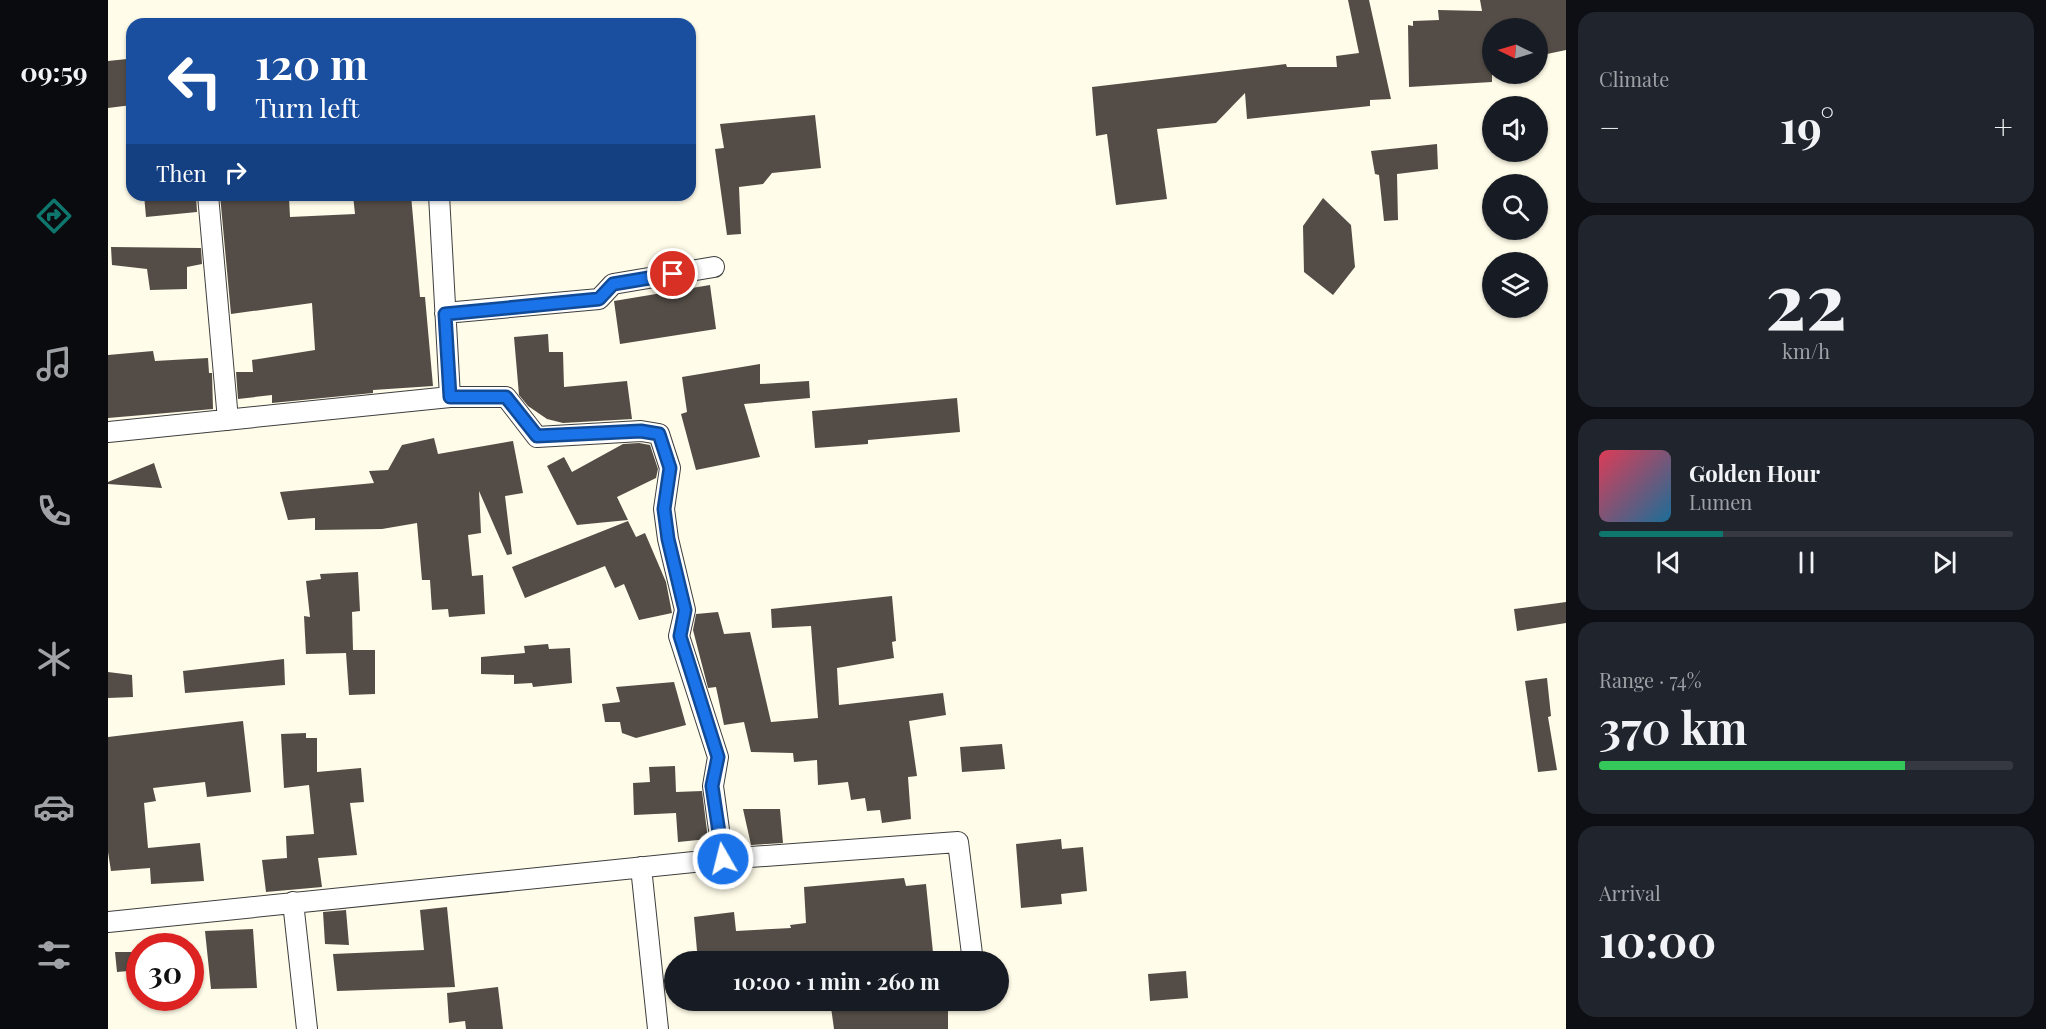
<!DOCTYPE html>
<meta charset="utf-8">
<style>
:root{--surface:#171b24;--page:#20242c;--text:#f1f3f6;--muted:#9ea1a6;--line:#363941;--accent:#0f766e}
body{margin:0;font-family:"Playfair Display",serif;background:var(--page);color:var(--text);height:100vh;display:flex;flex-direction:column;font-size:22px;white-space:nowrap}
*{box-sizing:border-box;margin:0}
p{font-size:20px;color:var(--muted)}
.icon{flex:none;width:33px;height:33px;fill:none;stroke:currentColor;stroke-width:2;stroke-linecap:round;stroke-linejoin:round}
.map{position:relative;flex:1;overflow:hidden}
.side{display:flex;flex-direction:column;gap:12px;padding:12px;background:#0d0f14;width:480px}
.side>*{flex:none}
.hud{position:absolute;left:18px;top:18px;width:570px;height:183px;border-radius:18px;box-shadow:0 2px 4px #0004;background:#1a4fa0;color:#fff;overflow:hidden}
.needle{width:39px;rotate:275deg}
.controls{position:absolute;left:1374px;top:18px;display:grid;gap:12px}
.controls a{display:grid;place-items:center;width:66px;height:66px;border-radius:50%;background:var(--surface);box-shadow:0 2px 4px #0004;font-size:30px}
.speed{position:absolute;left:18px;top:933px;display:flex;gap:12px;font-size:30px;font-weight:700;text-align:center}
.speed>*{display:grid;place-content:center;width:78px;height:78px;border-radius:50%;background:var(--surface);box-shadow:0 2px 4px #0004;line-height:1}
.speed .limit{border:9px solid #d22;background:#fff;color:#111}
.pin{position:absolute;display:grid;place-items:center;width:51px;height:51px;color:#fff;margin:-26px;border:3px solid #fff;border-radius:50%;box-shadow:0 2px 6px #0007}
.me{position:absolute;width:66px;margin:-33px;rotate:352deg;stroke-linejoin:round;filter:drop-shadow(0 0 4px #0008)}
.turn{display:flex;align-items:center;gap:21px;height:126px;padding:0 30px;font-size:27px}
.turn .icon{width:78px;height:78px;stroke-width:2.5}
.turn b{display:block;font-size:42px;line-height:51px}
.then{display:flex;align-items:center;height:57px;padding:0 30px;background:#0003;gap:12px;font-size:22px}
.big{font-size:45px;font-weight:700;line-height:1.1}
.side .card{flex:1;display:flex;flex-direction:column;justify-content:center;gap:9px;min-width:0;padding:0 21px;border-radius:18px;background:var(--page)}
.side .dial{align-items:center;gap:0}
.dial b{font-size:78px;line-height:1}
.song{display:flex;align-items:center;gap:18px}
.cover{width:72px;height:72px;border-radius:9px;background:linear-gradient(135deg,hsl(350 70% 55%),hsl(200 70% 35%))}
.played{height:6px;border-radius:3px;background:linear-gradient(90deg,var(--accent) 30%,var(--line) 30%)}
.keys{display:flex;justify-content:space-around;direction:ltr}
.heat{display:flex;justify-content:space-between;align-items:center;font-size:33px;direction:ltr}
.charge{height:9px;border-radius:4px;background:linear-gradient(90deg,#34c759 74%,var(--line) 0)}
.trip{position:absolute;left:556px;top:951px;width:345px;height:60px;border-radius:30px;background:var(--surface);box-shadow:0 2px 4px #0004;font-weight:700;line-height:60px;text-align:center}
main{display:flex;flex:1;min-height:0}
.tabs{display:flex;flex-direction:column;width:108px;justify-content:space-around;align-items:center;background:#090b0e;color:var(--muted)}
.tabs .icon{width:42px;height:42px}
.tabs .current{color:var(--accent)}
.tabs b{font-size:27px;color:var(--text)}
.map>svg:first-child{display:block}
.building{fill:#544d47}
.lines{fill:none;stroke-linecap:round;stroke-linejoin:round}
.minor-casing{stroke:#3e3e3e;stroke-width:22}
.minor{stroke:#fff;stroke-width:20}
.route-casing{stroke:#114b97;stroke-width:15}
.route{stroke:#1a73e8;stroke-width:10}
</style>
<main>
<nav class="tabs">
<b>09:59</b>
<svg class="icon current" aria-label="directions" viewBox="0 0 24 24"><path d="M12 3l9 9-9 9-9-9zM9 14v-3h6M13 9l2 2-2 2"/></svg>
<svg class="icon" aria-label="music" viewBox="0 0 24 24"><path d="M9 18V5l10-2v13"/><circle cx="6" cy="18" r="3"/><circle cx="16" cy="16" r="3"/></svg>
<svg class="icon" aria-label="phone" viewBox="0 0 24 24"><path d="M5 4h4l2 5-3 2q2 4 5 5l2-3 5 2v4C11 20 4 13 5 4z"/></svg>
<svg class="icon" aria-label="climate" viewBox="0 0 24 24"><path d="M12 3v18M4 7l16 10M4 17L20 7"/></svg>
<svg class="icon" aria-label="car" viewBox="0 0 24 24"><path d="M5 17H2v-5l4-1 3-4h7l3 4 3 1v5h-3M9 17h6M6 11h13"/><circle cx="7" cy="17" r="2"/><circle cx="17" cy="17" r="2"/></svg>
<svg class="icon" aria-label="filters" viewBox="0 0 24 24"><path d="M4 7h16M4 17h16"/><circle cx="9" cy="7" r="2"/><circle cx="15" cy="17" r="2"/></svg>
</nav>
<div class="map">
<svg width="1458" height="1029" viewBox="0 0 1458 1029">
<rect width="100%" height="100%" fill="#fffce9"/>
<path class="building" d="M1240 0H1261L1283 99 1262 100V106L1139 119 1137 93 1108 123 1049 129 1059 199 1008 205 999 134 988 136 984 87 1178 64 1179 67H1229L1228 56 1251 53Z
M1372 0H1458V50L1439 54 1430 40V28H1384V82L1301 87 1300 25 1305 26V21L1331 20 1330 10 1374 11Z
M19 59 24 105 0 108V61Z
M707 115 713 168 664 173 655 184 631 187 633 234 619 235 607 149 616 148 612 124Z
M1329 144 1330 169 1289 174 1290 220 1276 221 1271 175 1267 174 1263 151Z
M36 195H88L89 212 38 217Z
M112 195H150V200L181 197 182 217 247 214 245 195H303L312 297H317L325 386 265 390V393L164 403V395L130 399 128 372H145L144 360 207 350 204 303 123 314Z
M1215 198 1243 225 1247 267 1225 295 1196 272 1195 226Z
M3 247 93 248 94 264 79 267V289L42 290 39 269 4 265Z
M602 285 608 329 512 344 506 301Z
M440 334 441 352H455L456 387 519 381 524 419 455 423 439 419 420 406 411 395 406 337Z
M45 351 47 361 100 358 101 373H104L105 409 0 418V355Z
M652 364V384L701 381 702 398 636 404 652 457 588 470 573 414 579 412 574 377Z
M849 398 852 432 760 440V444L707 448 704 411Z
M326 438 330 454 405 441 415 493 397 496 404 554 399 555 371 491 373 533 360 535 364 576 375 575 377 614 341 617 340 609 324 610 322 580H314L309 523 274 529 207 530V518L180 520 172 492 266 483 261 471 280 470 294 445Z
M531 443 542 445 550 469 548 478 509 497 520 520 469 525 439 466 456 457 464 472 515 444Z
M46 463 54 488 0 484V482Z
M520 521 528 537 537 533 558 582 564 613 531 620 516 584 507 588 497 566 417 598 404 567Z
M250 572 252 611 244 612 245 650H267V694L241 695 238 653 198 654 196 616 202 617 198 581 213 579 212 574Z
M784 596 788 641 784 642 786 658 729 668 731 705 835 693 838 715 801 721 809 776 800 777 803 819 774 823 772 810 759 811 757 798 743 800 740 782 710 785 709 760 686 762 685 753 643 752 636 722 616 725 608 687 600 688 585 630 588 614 610 612 616 634 642 632 663 722 710 718 703 626 664 628 663 609Z
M1458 602V623L1409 631 1406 609Z
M440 644 441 649 462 648 464 683 425 687 424 683 406 684V675L373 674V657L417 653 416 646Z
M176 659 177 685 77 693 75 671Z
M0 672 24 675 25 697 0 698Z
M1439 678 1443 716 1440 717 1449 770 1430 772 1417 681Z
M566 682 578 725 528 738 514 733 512 722H497L494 704 512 702 508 687Z
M135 721 143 792 99 797 97 782 45 788 48 801 36 803 40 848 92 843 96 881 43 884 42 868 3 871 0 852V737Z
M198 733V738H209V772L253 768 256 802 242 803 249 855 210 858 214 887 158 892 154 860 179 858 178 836 206 834 201 785 176 788 173 734Z
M894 744 897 769 854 772 852 747Z
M567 766 568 792 594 791 600 839 570 842 568 813 526 815 525 783 542 782 541 767Z
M635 809H672L675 843 643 845Z
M953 839 954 849 975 847 979 891 953 894 954 904 913 908 908 844Z
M796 878 798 886 818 884 826 962H788L787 951 704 958V962H590L586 917 626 912 628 931 683 928 682 925 698 923 696 887Z
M339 907 347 987 229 991 225 954 316 950 312 910Z
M238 910 241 945 217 944 215 912Z
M145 929 149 988 103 989 97 931Z
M7 952H32V970L9 972Z
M1078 971 1080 998 1042 1001 1040 974Z
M390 987 395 1029H358L357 1021 341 1023 339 993Z
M722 1000H830L831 1005H840V1029H726Z"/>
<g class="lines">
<g class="minor-casing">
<path id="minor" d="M100 195 120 420
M331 195 342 397
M337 313 491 299 505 284 606 267
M0 432 342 397H398L429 437 533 431 551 434 562 468 556 509 560 539 577 610 571 636 610 757 605 786 615 859
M533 867 550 1029
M185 902 199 1029
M0 922 615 859 850 842 865 962"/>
</g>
<use href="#minor" class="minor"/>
</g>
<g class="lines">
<g class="route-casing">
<path id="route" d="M565 274 505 284 491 299 337 314 342 397H398L429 436 533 431 551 434 562 468 556 509 560 539 577 610 572 636 610 757 604 786 615 859"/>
</g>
<use href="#route" class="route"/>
</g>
</svg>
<div class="controls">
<a><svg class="needle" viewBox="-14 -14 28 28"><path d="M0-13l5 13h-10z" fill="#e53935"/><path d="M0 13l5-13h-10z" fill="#9ea1a6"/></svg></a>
<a><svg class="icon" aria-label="sound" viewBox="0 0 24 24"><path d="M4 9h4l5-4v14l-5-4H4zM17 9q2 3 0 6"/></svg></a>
<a><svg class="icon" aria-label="search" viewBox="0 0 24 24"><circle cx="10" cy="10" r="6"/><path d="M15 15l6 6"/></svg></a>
<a><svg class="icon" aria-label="layers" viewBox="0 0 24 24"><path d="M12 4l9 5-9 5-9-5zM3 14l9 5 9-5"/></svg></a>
</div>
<div class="speed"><div class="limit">30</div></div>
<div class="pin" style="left:565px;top:274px;background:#d93025"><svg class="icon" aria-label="arrive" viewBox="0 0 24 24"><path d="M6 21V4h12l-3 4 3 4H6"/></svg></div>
<svg class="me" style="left:615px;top:859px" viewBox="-20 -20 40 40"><circle r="17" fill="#1a73e8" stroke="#fff" stroke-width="3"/><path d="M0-11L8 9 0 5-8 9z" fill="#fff"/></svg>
<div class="trip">10:00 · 1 min · 260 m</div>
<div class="hud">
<div class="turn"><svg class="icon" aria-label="left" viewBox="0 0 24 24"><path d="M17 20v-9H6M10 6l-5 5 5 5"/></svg><div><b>120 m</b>Turn left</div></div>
<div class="then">Then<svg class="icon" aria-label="right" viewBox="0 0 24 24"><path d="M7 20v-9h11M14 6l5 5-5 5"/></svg></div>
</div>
</div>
<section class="side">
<div class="card"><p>Climate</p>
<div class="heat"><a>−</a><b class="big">19°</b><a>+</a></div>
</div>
<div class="card dial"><b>22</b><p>km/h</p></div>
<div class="card">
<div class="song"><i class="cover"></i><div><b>Golden Hour</b><p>Lumen</p></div></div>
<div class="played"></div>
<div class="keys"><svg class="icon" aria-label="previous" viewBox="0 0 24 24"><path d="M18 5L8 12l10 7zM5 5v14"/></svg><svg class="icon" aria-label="pause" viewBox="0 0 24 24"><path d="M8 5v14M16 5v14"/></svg><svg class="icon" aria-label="next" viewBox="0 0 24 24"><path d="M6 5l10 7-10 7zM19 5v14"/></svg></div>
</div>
<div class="card"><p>Range · 74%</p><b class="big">370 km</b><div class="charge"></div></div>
<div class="card"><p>Arrival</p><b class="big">10:00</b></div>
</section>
</main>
